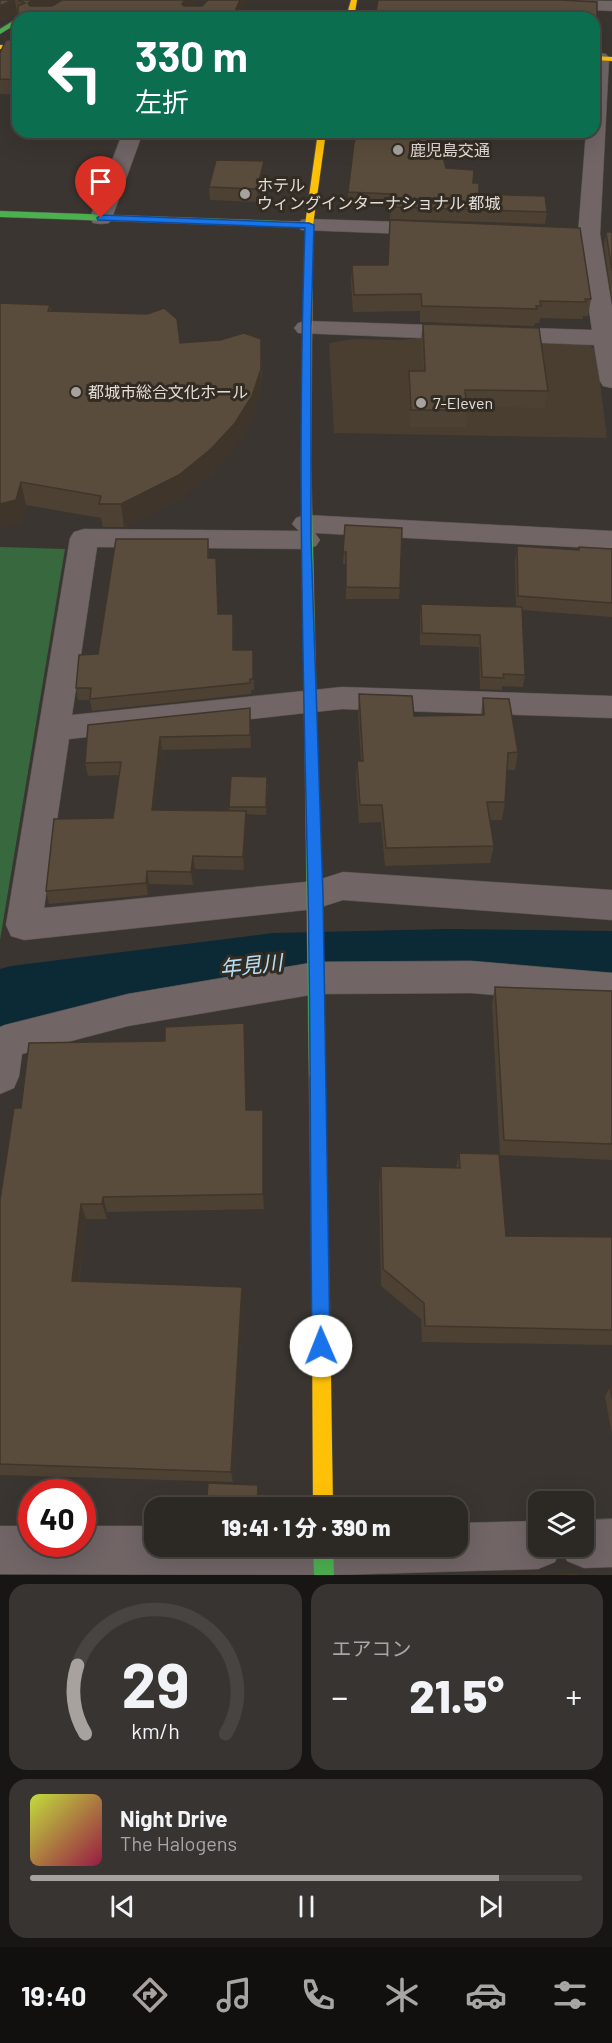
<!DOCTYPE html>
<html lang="ja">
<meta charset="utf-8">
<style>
:root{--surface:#2c2824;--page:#383431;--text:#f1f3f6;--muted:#a6a6a6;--line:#484441;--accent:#a7a29d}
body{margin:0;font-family:Barlow,"Noto Sans JP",sans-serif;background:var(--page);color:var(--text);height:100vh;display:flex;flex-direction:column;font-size:22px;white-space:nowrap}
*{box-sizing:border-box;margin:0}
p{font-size:20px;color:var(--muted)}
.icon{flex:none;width:33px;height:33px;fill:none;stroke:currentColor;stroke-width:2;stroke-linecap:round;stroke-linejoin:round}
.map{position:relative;height:1575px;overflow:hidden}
.drawer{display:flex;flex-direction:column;gap:9px;padding:9px;background:#181614;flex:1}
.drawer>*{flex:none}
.guide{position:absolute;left:12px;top:12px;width:588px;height:126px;border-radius:18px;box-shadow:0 6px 24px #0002,0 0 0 2px var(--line);background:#0b6e4f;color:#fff;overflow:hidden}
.buttons{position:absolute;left:528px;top:1491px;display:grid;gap:12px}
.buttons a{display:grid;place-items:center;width:66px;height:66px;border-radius:12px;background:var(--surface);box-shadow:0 6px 24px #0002,0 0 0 2px var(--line);font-size:30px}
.speed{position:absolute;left:18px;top:1479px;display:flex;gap:12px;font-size:30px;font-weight:700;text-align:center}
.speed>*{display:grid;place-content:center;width:78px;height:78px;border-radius:50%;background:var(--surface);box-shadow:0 6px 24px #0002,0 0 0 2px var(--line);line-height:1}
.speed .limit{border:9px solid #d22;background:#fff;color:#111}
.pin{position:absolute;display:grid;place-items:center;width:51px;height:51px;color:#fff;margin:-62px -26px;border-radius:50% 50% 50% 0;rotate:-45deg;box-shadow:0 0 6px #0007}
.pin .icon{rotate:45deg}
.me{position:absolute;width:66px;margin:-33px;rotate:359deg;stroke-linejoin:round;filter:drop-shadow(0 0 4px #0008)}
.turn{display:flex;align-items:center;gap:21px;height:126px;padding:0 24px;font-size:27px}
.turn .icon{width:78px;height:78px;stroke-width:2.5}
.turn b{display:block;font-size:42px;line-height:51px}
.big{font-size:45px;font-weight:800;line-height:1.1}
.drawer .card{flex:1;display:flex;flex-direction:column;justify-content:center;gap:9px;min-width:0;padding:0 21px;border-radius:18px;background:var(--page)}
.drawer .dial{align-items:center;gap:0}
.dial svg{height:156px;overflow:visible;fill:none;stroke:var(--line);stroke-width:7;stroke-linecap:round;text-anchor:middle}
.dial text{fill:var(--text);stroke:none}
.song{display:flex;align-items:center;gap:18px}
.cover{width:72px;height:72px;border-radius:9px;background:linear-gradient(135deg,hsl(70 70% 55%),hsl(340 70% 35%))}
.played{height:6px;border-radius:3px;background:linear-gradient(90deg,var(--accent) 85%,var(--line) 85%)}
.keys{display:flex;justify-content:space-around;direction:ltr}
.heat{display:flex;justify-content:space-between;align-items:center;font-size:33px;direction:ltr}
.drawer .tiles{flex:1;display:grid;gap:9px;grid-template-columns:1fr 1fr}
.card:last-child{grid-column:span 2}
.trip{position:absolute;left:144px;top:1497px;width:324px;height:60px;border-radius:18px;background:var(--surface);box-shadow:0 6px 24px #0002,0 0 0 2px var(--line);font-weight:800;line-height:60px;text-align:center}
.dock{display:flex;height:96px;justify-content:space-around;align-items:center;background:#12100e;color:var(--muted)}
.dock .icon{width:42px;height:42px}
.dock .selected{color:var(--accent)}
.dock b{font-size:27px;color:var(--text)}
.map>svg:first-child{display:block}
.built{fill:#493e30}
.green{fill:#38693e}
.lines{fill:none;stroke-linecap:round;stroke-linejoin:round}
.river{fill:#0c2936;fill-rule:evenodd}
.street-casing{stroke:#57534f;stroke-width:1}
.fast-casing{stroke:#57534f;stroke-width:1}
.slow-casing{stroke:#57534f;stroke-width:1}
.jam-casing{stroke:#57534f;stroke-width:1}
.street{fill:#716566;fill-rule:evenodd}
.fast{fill:#4caf50;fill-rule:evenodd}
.slow{fill:#ffc107;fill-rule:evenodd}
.jam{fill:#c62828;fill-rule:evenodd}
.wall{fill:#4d4134}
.shaded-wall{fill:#3f352a}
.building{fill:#5a4c3c;stroke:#3f352a;stroke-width:1.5}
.route{fill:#1a73e8;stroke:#114b97;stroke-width:1.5}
.poi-dot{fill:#a7a29d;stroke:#332c23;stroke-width:2}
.labels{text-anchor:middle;stroke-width:6;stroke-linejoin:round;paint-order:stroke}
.far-poi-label{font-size:16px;fill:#e2ddd8;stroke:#332c23;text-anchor:start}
.water-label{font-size:21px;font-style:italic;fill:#b3e0f8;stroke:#332c23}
</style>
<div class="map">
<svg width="612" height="1575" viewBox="0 0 612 1575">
<rect width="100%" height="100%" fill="#3a3530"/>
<path class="built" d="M421 338 585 342 596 350 607 438 334 433 329 343 355 339 399 340Z"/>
<path class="green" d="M0 547 65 549 0 940Z"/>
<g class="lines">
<path class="river" d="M450 929 612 931V989L450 987 273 991 0 1029V969L11 966 273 933Z"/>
<g class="street-casing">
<path id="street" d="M485 0 612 1V11L493 5Z
M600 53 606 54 609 58 600 234 612 307V388L603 386 600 381 594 345 298 333 294 328 298 323 306 321 592 330 578 234 586 132H594V54Z
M123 132H143L112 218 109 223 101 224 93 223 90 218Z
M309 219 433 223 441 224 444 229 441 234 433 235 301 230 298 225 301 220Z
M306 515 612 531V549L315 533 320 540 316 546 306 549 97 547 72 715 342 687 612 696V718L342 709 69 739 44 908 315 881 343 872 612 890V920L343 900 315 909 24 940 11 936 6 925 70 538 74 532 84 529 299 531 292 524 296 518Z
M471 961 612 973V1005L471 993 316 994 128 1026 22 1054 19 1076 14 1088 0 1094V1027L5 1025 128 994 316 962Z
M612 1519V1567L584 1568 567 1561 561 1548 555 1562 538 1569 335 1575 0 1574V1526H32V1544H82V1526H154V1546H458V1523L538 1521V1546H584V1520Z"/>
</g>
<g class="fast-casing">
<path id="fast" d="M18 18V23L0 34V29Z
M0 211 309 222 313 225 309 228 0 217Z
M306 459 311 462 325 1078 323 1083 317 1085 311 1083 309 1078 301 462Z
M313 1546H333L334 1575H314Z"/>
</g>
<g class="slow-casing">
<path id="slow" d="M351 0H357L354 18H346Z
M0 45H18V49H0Z
M594 56 612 57V61L594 60Z
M318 132H326L313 225 311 462 306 465 301 462 305 225Z
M321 1308 327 1311 330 1317 333 1508H313L312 1317 315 1311Z"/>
</g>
<g class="jam-casing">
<path id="jam" d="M317 1071 323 1073 325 1078 330 1317 327 1323 321 1326 315 1323 312 1317 309 1078 311 1073Z"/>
</g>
<use href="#street" class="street"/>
<use href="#fast" class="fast"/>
<use href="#slow" class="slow"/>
<use href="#jam" class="jam"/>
</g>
<path class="wall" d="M0 0H57L48 6H194L239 18H18V95L0 94V53L15 39 13 25 18 14 17 13 0 21Z
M264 161V174L258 202 210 200 209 187Z
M446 168 473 183 479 194 547 212 545 224 390 219 391 205 348 204V192Z
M606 232H612V301L604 245Z
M352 265 591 299 588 316H583V319L540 318 539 323H535L534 326 420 322V311L353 312 351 282Z
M0 303 50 305 51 311 180 343 262 361 261 391 252 419 236 446 213 472 181 498 124 527H103L101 518 26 505 20 523 0 528Z
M423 324 548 391 545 408 467 407 466 427H410L408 387 409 371H423L421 340Z
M345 525 400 588 399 599H346V564H343Z
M517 546 579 550V547L612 549V617L522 610 525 675 523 687 502 686V690L480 689 479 647 420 645V616L421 604 516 607 515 560Z
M209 550V558L218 614 234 625 233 650H253L254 690H251V694L92 711 90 700H78L76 688 98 654Z
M359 694 414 716 481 715 483 698 518 752 515 770H507L505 802 502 820H489L494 846 490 863 385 866 381 822 359 823 356 779 357 761H361L358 712Z
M250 708 251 748 162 750 155 810 229 811V807L268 784 266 815 246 814 247 824 244 870 195 869 193 885 149 884 148 895 49 904 46 891 113 818 119 775 88 776 85 763 88 725Z
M495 987 612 991V1160L500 1155 492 1004Z
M245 1040 247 1110 264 1126V1209L107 1212V1219H86L79 1282 243 1301 233 1482 0 1475V1200L21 1108Z
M459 1153 506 1236 612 1237V1345L422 1342 421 1319 381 1286 379 1184 381 1166 456 1168Z
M610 1387H612V1435L605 1396Z"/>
<path class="shaded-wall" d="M12 0H15L17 13 0 21V6Z
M33 0H57L30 18 28 3Z
M185 0H199L183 18 182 4Z
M240 0H246L239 18H232Z
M597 40 596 51 594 52V42Z
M264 161V174L258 202 257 189Z
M261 339V391L252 419 236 446 213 472 181 498 124 527 121 504Z
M21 482 26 505 20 523 0 528V504Z
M160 737 162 750 154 823 152 810Z
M246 811 247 824 244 870 243 857Z
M193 856 195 869 193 885 191 872Z
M147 871 149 884 148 895 146 883Z
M244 1023 245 1040 248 1126 246 1110Z
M263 1110 264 1126V1209L263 1194Z
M103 1197 107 1212V1219L102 1204Z
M81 1204 86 1219 77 1295 72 1281Z
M242 1287 243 1301 233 1482 231 1472Z"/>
<path class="building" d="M0 0H12L0 6Z
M18 0H33L28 3 30 6H52L62 0H185L182 4 184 6H202L208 0H240L232 18H18V27L13 25 18 14V6L25 3Z
M378 0H561L597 2V40L594 42V18H375Z
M18 28V80L0 79V53L6 40 17 39Z
M358 132H436L446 168 474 170 473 183H479V194L545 196 547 212 391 207V194L348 192 354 143Z
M216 160 264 161 257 189 209 187Z
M390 220 580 228 591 299H585L586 302 540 301 541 306H536L537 309 422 306 421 294 354 295 352 265H388Z
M606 232H612V271Z
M0 303 50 305 48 311 147 314 164 308 177 319 180 343 220 340 244 333 261 339V369L252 396 235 423 211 449 179 475 121 504H99L101 496 21 482 16 500 0 504Z
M423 324 539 328 548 391 465 390 467 410H411L409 371H425Z
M345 525 402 528 400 588 346 587V552H343Z
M116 539H208V558H216L218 614H233V650H253V679H250V683L90 699 91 688H76L79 655 98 654Z
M517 546 579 550V547L612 549V603L518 596Z
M421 604 522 607 525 675 503 674 504 678 482 677 480 635 422 633Z
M359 694 412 696 414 716 484 715 483 698 509 699 518 752 508 753 505 802H487L494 846 386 848 382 805H360L357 761H363Z
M250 708V735L160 737 152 810 246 811 243 857 193 856 191 872 147 871 146 883 46 891 54 819 113 818 121 762 85 763 88 725Z
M231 776 267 777 266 807H229Z
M495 987 612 991V1144L504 1140Z
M244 1023 246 1110H263V1194L103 1197 102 1204H81L72 1281 242 1287 231 1472 0 1464V1200L14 1108H21L29 1043 165 1041V1027Z
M459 1153 499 1154 506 1236 612 1237V1330L425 1326 424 1303 383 1269 381 1166 460 1168Z
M610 1387H612V1399Z
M208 1483 258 1485 257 1508H206Z
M579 1573V1575H496Z"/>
<path class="route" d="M101 215 309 223 314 225 311 328V540L323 895 330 1346 327 1353 321 1356 314 1353 312 1346C310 1195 311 1043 308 891 303 670 297 449 305 228L98 220 97 218Z"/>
<g class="poi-dot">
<circle cx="398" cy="150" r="6"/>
<circle cx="245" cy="194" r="6"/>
<circle cx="76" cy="392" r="6"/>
<circle cx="421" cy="403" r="6"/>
</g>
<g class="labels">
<g class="far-poi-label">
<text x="410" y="156">鹿児島交通</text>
<text x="257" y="191">ホテル<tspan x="257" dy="18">ウィングインターナショナル 都城</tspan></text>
<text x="88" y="398">都城市総合文化ホール</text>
<text x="433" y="409">7-Eleven</text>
</g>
<g class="water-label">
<text transform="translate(251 966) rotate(-6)" y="7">年見川</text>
</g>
</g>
</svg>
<div class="buttons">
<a><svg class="icon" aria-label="layers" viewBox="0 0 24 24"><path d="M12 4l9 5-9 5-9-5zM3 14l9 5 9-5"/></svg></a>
</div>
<div class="speed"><div class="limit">40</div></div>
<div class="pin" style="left:101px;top:218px;background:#d93025"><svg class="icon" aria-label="arrive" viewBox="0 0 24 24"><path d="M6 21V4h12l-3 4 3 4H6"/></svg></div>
<svg class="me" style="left:321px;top:1346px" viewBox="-20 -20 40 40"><circle r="19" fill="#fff"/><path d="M0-13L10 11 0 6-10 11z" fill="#1a73e8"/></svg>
<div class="trip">19:41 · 1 分 · 390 m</div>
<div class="guide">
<div class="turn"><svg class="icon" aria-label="left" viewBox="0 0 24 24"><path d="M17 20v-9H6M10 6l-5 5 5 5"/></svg><div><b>330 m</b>左折</div></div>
</div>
</div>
<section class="drawer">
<div class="tiles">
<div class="card dial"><svg viewBox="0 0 100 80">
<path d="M14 69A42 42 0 1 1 86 69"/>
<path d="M14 69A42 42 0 0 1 10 34" stroke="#a7a29d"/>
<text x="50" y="56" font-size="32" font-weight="700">29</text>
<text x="50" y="72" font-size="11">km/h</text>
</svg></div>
<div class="card"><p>エアコン</p>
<div class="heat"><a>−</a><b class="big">21.5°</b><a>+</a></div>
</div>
<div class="card">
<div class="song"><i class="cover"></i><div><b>Night Drive</b><p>The Halogens</p></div></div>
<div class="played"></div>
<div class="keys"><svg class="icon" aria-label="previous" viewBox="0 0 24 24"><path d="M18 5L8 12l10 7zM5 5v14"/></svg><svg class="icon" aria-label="pause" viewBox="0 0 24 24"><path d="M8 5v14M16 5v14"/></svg><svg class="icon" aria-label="next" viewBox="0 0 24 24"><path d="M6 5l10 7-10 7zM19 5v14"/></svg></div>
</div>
</div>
</section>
<nav class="dock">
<b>19:40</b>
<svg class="icon selected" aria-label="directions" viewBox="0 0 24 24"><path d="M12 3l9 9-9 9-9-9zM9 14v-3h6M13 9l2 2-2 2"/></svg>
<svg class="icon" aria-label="music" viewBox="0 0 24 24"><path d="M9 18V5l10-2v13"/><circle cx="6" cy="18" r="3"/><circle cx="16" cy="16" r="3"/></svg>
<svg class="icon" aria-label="phone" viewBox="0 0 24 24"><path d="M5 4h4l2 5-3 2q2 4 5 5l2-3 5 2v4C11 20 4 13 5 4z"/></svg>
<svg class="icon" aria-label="climate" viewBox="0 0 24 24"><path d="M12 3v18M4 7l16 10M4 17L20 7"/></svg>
<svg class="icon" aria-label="car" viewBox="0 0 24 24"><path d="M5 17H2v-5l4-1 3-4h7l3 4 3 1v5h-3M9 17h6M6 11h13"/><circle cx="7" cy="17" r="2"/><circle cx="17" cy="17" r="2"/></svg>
<svg class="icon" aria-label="filters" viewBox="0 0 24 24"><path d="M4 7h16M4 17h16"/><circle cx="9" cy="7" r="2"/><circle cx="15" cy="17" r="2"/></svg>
</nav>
